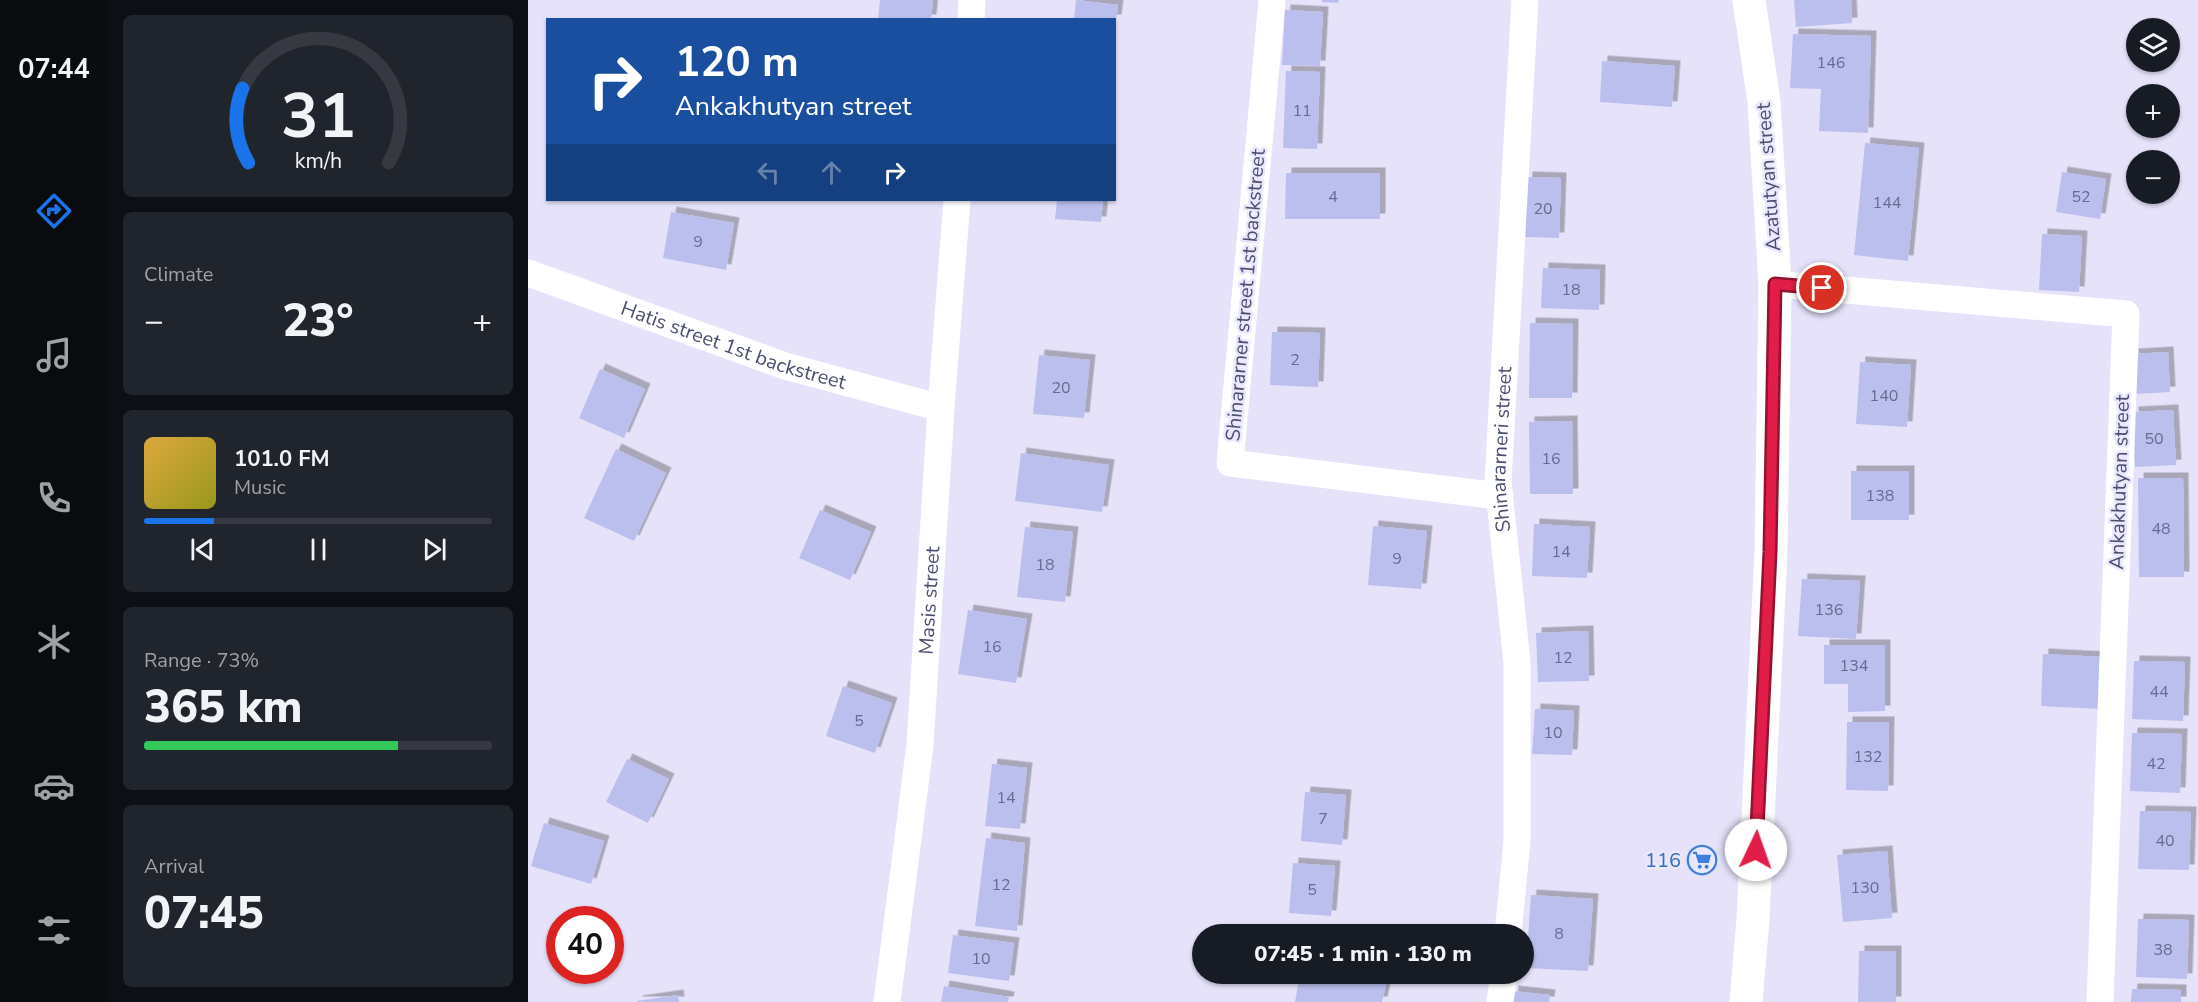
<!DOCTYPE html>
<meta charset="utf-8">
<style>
:root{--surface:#171b24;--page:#20242c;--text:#f1f3f6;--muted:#9ea1a6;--line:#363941;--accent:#1a73e8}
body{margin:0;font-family:"Nunito Sans",sans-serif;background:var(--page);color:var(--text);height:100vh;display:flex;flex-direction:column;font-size:22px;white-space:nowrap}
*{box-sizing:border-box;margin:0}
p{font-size:20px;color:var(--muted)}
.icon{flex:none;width:33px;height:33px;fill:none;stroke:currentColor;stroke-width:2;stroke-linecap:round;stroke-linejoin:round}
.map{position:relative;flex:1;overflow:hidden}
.panel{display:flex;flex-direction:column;gap:15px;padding:15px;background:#0d0f14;width:420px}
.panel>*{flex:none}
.top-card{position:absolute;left:18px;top:18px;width:570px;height:183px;border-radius:0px;box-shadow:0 2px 4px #0004;background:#1a4fa0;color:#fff;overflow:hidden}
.controls{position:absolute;left:1598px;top:18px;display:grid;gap:12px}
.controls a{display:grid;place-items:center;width:54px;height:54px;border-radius:50%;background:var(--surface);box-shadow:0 2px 4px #0004;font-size:30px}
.speed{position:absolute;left:18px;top:906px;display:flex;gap:12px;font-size:30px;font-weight:700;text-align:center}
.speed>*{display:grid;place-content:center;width:78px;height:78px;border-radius:50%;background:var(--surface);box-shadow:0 2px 4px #0004;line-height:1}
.speed .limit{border:9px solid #d22;background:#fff;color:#111}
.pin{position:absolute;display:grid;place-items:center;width:51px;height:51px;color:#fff;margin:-26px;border:3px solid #fff;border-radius:50%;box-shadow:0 2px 6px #0007}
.me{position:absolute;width:66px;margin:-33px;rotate:3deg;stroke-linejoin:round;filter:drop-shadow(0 0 4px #0008)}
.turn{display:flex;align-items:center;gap:21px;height:126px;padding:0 30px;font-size:27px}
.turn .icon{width:78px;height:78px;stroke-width:2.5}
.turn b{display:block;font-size:42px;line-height:51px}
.lanes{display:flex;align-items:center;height:57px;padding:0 30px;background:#0003;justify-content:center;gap:30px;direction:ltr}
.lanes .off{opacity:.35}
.big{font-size:45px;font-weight:800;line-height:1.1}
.panel .tile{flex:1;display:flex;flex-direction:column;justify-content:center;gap:9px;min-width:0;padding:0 21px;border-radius:9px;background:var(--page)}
.panel .dial{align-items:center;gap:0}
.dial svg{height:156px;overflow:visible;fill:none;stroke:var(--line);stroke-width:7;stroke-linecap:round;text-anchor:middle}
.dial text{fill:var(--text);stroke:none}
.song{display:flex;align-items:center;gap:18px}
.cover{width:72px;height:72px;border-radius:9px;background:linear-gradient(135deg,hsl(40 70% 55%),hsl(60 70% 35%))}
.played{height:6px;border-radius:3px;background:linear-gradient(90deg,var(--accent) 20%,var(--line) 20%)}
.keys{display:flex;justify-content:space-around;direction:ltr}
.heat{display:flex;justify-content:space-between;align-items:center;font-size:33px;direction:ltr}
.charge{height:9px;border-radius:4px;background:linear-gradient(90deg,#34c759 73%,var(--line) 0)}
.trip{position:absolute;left:664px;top:924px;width:342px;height:60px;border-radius:30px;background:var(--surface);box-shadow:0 2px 4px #0004;font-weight:800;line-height:60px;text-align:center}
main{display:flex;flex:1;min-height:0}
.tab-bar{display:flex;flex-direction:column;width:108px;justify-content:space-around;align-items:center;background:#090b0e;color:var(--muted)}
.tab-bar .icon{width:42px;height:42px}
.tab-bar .on{color:var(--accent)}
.tab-bar b{font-size:27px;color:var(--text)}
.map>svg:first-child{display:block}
.building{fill:#bbbfee;filter:url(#shadow)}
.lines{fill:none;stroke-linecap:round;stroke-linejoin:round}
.street{stroke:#fff;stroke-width:27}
.secondary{stroke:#fff;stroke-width:33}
.route-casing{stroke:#92132f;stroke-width:15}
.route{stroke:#e11d48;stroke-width:10}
.labels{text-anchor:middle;stroke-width:5;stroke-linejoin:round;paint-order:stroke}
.number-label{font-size:16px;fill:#666b90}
.street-label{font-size:20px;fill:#4a4f70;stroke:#eae7fe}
.shop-label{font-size:20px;fill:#366cbe;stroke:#eae7fe;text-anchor:end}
</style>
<main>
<nav class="tab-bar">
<b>07:44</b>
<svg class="icon on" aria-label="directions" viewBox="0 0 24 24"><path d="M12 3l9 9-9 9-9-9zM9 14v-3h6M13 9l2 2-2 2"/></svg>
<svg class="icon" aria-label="music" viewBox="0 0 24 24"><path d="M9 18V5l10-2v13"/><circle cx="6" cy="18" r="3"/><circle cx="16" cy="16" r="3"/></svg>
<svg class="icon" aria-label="phone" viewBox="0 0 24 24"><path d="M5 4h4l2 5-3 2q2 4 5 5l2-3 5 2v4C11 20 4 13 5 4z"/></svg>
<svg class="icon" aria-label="climate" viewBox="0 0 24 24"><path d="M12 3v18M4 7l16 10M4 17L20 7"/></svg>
<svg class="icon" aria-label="car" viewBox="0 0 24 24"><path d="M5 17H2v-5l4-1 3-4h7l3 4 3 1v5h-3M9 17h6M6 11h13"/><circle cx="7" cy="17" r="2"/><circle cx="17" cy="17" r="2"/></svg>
<svg class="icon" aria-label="filters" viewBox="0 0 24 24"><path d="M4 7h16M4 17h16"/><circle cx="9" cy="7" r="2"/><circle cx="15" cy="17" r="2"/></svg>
</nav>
<section class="panel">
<div class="tile dial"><svg viewBox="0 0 100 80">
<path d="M14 69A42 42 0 1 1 86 69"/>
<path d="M14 69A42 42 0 0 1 11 31" stroke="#1a73e8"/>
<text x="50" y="56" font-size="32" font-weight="700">31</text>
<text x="50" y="72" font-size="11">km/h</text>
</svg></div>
<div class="tile"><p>Climate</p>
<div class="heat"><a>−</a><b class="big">23°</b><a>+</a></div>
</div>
<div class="tile">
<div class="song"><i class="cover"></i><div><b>101.0 FM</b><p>Music</p></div></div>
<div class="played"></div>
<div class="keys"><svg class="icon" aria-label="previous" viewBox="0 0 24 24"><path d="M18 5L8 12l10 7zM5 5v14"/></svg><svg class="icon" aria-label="pause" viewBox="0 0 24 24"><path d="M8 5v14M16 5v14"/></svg><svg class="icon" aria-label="next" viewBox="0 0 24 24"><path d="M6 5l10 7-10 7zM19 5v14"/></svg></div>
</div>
<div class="tile"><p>Range · 73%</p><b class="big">365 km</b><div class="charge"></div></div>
<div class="tile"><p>Arrival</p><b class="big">07:45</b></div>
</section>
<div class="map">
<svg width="1670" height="1002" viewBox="0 0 1670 1002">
<defs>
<filter id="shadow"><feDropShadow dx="5.5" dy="-5.5" stdDeviation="0" flood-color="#0004"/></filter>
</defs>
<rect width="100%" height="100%" fill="#e5e2fa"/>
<path class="building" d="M352 0H405L403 20H350Z
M548 0 590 5 588 20H546Z
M794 0H811L810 3 794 2Z
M1266 0H1323L1324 23 1268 27Z
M757 10 795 12 792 66 754 65Z
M1265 34 1343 36 1340 133 1291 131 1293 89 1262 88Z
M1074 61 1147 66 1144 107 1072 102Z
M758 71 792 72 789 149 755 148Z
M1337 143 1391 148 1380 261 1326 255Z
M1534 172 1578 179 1572 219 1528 212Z
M758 173H852V219H757Z
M999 177 1033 178 1031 238 997 237Z
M529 200H575L573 222 527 219Z
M143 212 206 223 198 270 135 258Z
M1514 234 1554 236 1551 292 1511 290Z
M1015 268 1072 270 1071 310 1013 308Z
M1002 323 1045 324 1044 398H1001Z
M744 332 792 333 790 387 742 385Z
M1640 352 1642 392 1607 394 1605 354Z
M511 355 562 360 556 418 505 414Z
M1332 362 1383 365 1379 427 1328 424Z
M72 369 117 389 96 438 51 418Z
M1645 410 1648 465 1607 467 1605 412Z
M1044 421 1045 494H1002L1001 422Z
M88 449 138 473 106 541 56 518Z
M493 453 581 465 574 512 487 501Z
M1323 471H1381V520H1323Z
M1610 478H1655L1656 577H1611Z
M292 510 343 532 322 580 271 558Z
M1006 524 1062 527 1059 578 1004 576Z
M845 526 899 531 893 589 840 585Z
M497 527 545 532 537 602 489 597Z
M1274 579 1332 581 1328 639 1270 636Z
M440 610 499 619 488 683 430 674Z
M1060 631 1061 681 1010 682 1008 633Z
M1296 645H1357V711L1320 712V684H1296Z
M1515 654 1575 657 1572 709 1513 706Z
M1606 661 1657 662 1655 721 1604 719Z
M315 686 364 703 347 753 298 736Z
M1007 709 1046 711 1044 755 1004 754Z
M1319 722H1361L1360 791 1318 790Z
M1604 733 1654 734 1652 793 1602 791Z
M99 759 141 779 120 823 78 802Z
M464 764 499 768 492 829 457 826Z
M777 792 818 795 814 845 773 841Z
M1612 811 1663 812 1661 870 1610 869Z
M16 823 76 841 63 884 3 866Z
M458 838 497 843 489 931 447 926Z
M1359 851 1364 918 1315 922 1309 855Z
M765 863 807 866 803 916 761 913Z
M1003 895 1065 899 1060 971 998 968Z
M1610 919 1661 920 1659 979 1608 977Z
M425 935 486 943 481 981 420 973Z
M1331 951H1368V1002H1330Z
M772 974H851L860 975 854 1002H767Z
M416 986 481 997 480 1002H413Z
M1604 989 1653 990V1002H1603Z
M985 991 1022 995 1021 1002H984Z
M150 995 151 1002H109V1001Z"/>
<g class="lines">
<g class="street">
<path d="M744 0 702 463 971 496"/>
<path d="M443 20 444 0"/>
<path id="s1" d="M0 273 257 366 413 408"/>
<path d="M1247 284 1598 314 1572 1002"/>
<path id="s2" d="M980 934 989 841V662L970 481 997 0"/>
<path id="s3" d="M359 1002 392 745 413 408 429 200"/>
<path d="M972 1002 976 974"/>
</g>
<path class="secondary" d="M1218 1002 1225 919 1243 552 1247 284 1236 102 1221 0"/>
</g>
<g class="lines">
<g class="route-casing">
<path id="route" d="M1228 850 1242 552 1247 284 1294 288"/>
</g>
<use href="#route" class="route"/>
</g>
<defs>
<g id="supermarket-ring" transform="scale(1.5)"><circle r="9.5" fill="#eae7fe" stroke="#3f7fe0" stroke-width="1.5"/><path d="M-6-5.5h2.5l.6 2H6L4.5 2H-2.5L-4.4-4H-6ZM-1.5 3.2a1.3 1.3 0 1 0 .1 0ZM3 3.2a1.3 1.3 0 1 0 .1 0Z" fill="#3f7fe0"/></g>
</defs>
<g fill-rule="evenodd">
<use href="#supermarket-ring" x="1174" y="860"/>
</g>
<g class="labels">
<g class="number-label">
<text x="1303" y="68">146</text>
<text x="774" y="116">11</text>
<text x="805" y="202">4</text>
<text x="1553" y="202">52</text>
<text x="1359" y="208">144</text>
<text x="1015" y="214">20</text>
<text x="170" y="247">9</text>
<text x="1043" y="295">18</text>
<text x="767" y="365">2</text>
<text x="533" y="393">20</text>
<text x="1356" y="401">140</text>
<text x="1626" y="444">50</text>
<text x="1023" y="464">16</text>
<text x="1352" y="501">138</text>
<text x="1633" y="534">48</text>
<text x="1033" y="557">14</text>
<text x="869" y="564">9</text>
<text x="517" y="570">18</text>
<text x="1301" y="615">136</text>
<text x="464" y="652">16</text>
<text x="1035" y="663">12</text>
<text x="1326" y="671">134</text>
<text x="1631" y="697">44</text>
<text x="331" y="726">5</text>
<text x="1025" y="738">10</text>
<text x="1340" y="762">132</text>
<text x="1628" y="769">42</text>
<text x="478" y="803">14</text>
<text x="795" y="824">7</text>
<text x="1637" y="846">40</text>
<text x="473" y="890">12</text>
<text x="1337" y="893">130</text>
<text x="784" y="895">5</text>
<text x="1031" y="939">8</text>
<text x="1635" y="955">38</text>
<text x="453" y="964">10</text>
</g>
<g class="street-label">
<text transform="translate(1240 177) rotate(-94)" y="7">Azatutyan street</text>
<text transform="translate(717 295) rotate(-85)" y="7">Shinararner street 1st backstreet</text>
<text dy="7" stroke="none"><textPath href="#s1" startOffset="218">Hatis street 1st backstreet</textPath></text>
<text dy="7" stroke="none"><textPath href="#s2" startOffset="486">Shinararneri street</textPath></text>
<text transform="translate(1591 482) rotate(-88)" y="7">Ankakhutyan street</text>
<text dy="7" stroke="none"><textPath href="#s3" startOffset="404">Masis street</textPath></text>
</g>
<g class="shop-label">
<text x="1153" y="867">116</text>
</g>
</g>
</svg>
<div class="controls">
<a><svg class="icon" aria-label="layers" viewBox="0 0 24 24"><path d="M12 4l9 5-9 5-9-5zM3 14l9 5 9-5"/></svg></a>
<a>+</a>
<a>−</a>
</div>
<div class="speed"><div class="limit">40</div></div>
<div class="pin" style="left:1294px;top:288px;background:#d93025"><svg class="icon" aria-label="arrive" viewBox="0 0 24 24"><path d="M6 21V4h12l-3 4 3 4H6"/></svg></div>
<svg class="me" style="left:1228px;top:850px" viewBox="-20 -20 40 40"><circle r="19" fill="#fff"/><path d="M0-13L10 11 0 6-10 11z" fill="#e11d48"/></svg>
<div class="trip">07:45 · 1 min · 130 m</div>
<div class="top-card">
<div class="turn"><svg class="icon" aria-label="right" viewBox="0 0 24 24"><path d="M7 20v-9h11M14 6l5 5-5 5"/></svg><div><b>120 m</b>Ankakhutyan street</div></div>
<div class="lanes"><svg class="icon off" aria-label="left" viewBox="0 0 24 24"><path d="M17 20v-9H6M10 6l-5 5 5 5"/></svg><svg class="icon off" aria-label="ahead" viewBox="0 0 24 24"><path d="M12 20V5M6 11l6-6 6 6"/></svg><svg class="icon" aria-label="right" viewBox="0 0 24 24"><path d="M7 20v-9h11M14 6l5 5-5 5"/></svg></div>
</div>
</div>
</main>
